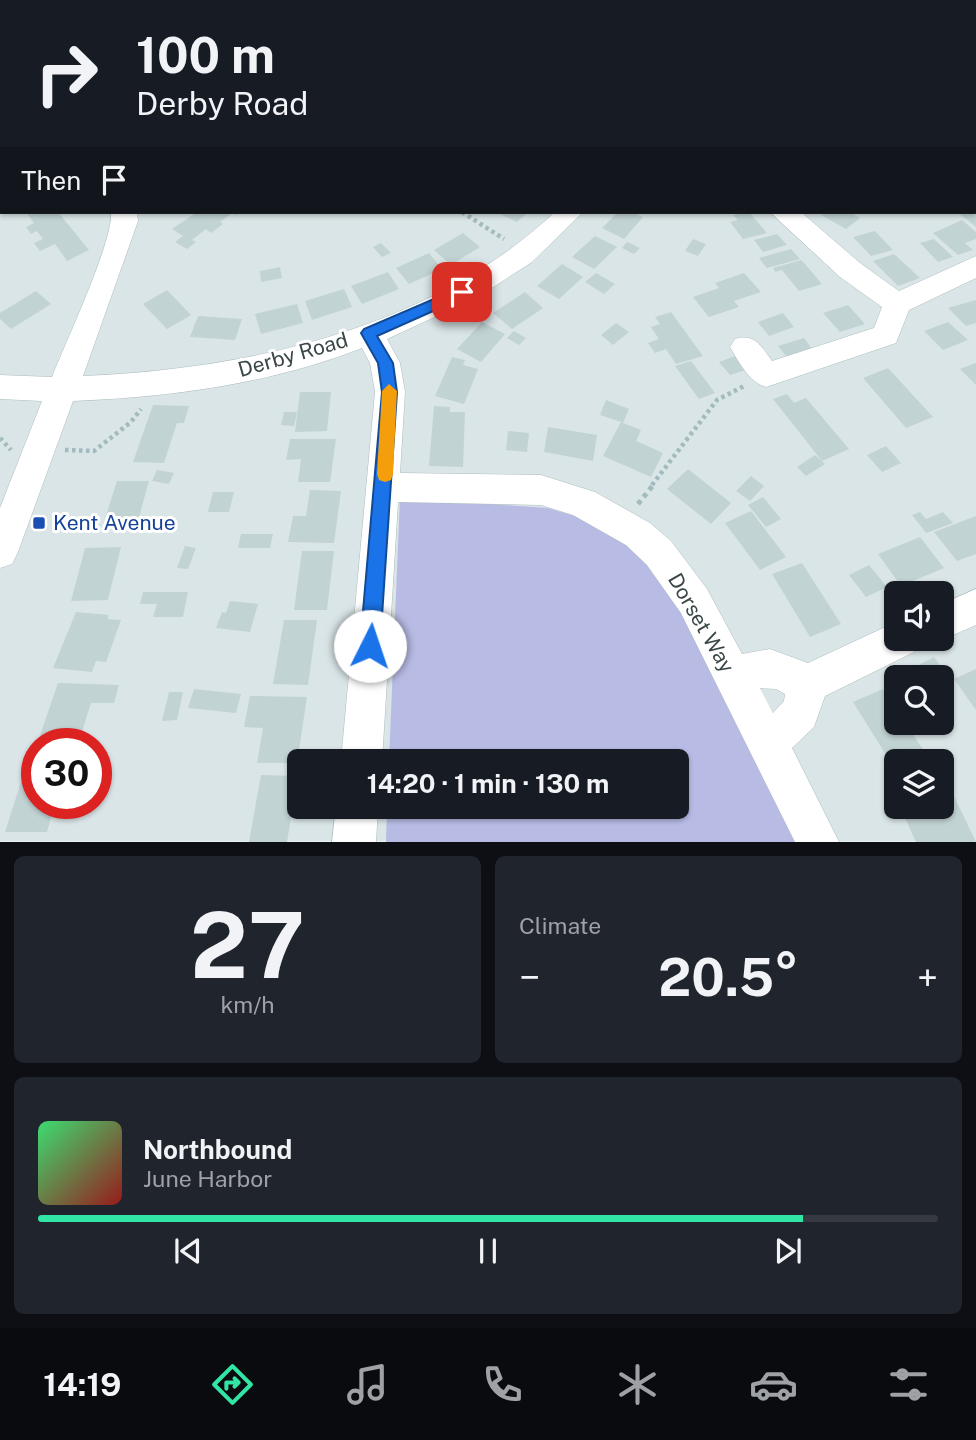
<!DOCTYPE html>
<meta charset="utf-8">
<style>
:root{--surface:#171b24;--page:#20242c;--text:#f1f3f6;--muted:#9ea1a6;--line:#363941;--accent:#31e5a5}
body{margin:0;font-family:"Public Sans",sans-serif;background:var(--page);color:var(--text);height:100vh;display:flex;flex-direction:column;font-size:26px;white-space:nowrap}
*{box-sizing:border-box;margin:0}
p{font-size:23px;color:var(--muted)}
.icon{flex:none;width:38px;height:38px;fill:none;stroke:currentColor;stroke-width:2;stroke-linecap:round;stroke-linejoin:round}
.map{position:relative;height:842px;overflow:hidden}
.side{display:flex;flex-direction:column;gap:14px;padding:14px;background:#0d0f14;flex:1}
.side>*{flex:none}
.guide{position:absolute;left:0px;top:0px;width:976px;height:214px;box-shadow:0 2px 5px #0004;background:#171b24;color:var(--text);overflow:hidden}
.controls{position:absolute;left:884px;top:581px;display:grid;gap:14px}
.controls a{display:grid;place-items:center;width:70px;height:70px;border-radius:10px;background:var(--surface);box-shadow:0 2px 5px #0004;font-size:35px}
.speed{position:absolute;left:21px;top:728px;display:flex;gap:14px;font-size:35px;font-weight:700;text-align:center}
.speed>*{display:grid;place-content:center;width:91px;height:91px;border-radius:50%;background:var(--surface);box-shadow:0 2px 5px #0004;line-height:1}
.speed .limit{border:10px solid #d22;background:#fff;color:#111}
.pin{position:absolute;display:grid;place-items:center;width:60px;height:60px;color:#fff;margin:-30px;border-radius:14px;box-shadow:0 4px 10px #0006}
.me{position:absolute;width:77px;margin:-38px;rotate:4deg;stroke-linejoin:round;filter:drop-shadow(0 0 5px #0008)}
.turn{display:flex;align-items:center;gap:24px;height:147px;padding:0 21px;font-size:32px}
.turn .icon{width:91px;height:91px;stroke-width:2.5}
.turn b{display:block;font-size:49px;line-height:60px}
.then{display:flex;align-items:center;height:66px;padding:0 21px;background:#0003;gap:14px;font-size:26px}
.big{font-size:52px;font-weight:700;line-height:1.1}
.side .widget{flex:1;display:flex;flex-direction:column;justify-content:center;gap:10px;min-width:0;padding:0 24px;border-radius:10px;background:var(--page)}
.side .dial{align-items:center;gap:0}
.dial b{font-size:91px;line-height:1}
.song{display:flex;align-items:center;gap:21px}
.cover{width:84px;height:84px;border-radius:10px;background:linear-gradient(135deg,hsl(140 70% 55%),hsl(0 70% 35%))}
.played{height:7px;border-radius:4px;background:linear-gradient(90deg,var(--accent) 85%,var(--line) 85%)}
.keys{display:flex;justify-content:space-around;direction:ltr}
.heat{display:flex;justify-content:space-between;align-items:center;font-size:38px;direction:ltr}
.side .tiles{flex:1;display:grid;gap:14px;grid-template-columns:1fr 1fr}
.widget:last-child{grid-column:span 2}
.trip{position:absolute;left:287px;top:749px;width:402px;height:70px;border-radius:10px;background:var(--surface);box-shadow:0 2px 5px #0004;font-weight:700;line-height:70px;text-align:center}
.menu{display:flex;height:112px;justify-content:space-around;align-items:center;background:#090b0e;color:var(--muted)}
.menu .icon{width:49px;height:49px}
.menu .current{color:var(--accent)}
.menu b{font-size:32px;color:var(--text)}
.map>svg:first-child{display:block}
.residential{fill:#dae5e7;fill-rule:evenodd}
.green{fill:#b8bbe4}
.building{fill:#c2d3d4}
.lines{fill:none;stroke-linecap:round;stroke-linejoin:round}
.minor-casing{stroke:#aebcbf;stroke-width:1}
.path-far1{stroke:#a1bbbf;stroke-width:4.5;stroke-dasharray:3.5 3.5;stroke-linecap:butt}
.path{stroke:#a1bbbf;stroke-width:5;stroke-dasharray:4.5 4.5;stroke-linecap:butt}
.minor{fill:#fff;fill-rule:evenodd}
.route{fill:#1a73e8;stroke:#114b97;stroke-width:2}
.slow{fill:#f59e0b}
.transit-dot{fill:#1a4fb4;stroke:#fff;stroke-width:2.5}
.labels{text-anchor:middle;stroke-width:6;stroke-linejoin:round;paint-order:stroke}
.street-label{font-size:21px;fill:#3a4647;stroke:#fff}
.transit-label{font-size:21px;fill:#164399;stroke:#fff;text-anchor:start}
</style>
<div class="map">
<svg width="976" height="842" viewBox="0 0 976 842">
<rect width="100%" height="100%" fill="#ebf2f4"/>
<path class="residential" d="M0 0H976V841H0ZM2 2H975V212H2ZM896 593H942V639H896ZM896 677H942V723H896ZM37 744H96V803H37ZM299 761H677V807H299ZM896 761H942V807H896Z"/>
<path class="green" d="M17 0H414L16 2Z
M400 498 547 508 589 520 633 547 683 603 798 842H386L387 807H677V761H389Z"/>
<path class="building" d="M26 212H58L89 250 67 261 55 244 40 251 34 243 43 239 37 231 31 234 26 227 34 223Z
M197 212H242L237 215 232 213 220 222 223 224 211 233 206 229 192 240 196 242 187 249 175 242 183 236 172 229Z
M496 212H528L517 222Z
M618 212H631L643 217 624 239 602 228Z
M749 212 767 233 743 239 730 222 738 220 733 215Z
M825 212H850L860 218 846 229 821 215Z
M965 212H976V227L960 214Z
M962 220 976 232V239L965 243 973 250 958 255 933 233Z
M875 231 893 250 871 256 853 237Z
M463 233 480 247 451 265 434 250Z
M777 234 787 245 763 252 754 240Z
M595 236 617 247 594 269 572 257Z
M693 239 706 244 698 256 685 251Z
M934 239 953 257 938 262 920 243Z
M627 242 640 248 634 254 622 248Z
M381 243 391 253 382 257 373 247Z
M791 249 800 259 767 268 759 258Z
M429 253 442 269 409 284 396 268Z
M894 254 920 278 898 286 873 261Z
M801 260 805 264 822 284 799 291 782 270 775 272 773 268Z
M562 264 583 277 559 299 537 286Z
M280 267 282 278 261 282 260 271Z
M388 272 399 289 362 304 351 286Z
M596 273 615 284 604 294 585 282Z
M744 273 761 292 734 301 739 307 709 317 693 297 719 288 715 283Z
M344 289 352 307 312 320 305 301Z
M167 290 191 315 167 329 143 304Z
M36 291 51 304 11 329 0 319V313Z
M525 292 543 308 512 329 493 313Z
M976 300V323L966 326 948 308Z
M297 304 303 323 261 334 255 314Z
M848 305 865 324 840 332 823 313Z
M671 312 703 356 676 364 666 349 655 353 648 343 659 339 651 327 660 324 655 317Z
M783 313 794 327 769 336 758 322Z
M198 316 242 319 235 340 190 337Z
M482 322 505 334 481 362 457 349Z
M948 322 968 340 943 350 924 331Z
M616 323 629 332 613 345 601 335Z
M514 331 526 338 519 345 507 338Z
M804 338 815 353 789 360 778 346Z
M735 356 746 370 730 375 719 362Z
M452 357 465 360 463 365 478 369 464 404 435 396Z
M691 361 715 393 699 399 675 366Z
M975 363 976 364V385L960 369Z
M888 368 933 417 906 428 863 378Z
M300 392H331L327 431 295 432Z
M787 394 794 403 806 398 849 449 822 461 773 399Z
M606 400 629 409 623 423 641 430 636 441 663 453 651 477 603 456 621 422 600 415Z
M153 405 189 406 184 423H177L164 463 133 462Z
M434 406 450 407V412H465L463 467 429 466Z
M284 412H297L294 426 281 425Z
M548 427 597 435 593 461 544 452Z
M508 431 529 433 527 452 506 450Z
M290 439H336L330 482H298L301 459 286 460Z
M886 446 901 463 882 472 867 455Z
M815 455 825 464 806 476 797 467Z
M688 469 731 503 711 524 667 489Z
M157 470 174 473 169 484 152 481Z
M751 476 764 486 750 501 736 491Z
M117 481H149L136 528H102Z
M310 490 341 491 334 543 288 542 293 516H306Z
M213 492H234L229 512H208Z
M763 497 781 519 766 527 748 505Z
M751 511 786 557 760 570 725 523Z
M920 512 926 519 943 512 953 523 926 533 912 515Z
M976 516V554L957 561 934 532Z
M241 534H273L270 548H238Z
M920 537 944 568 901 586 878 554Z
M185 546 196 548 188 569 177 568Z
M121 547 108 600 71 601 85 548Z
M302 551H334L327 610H294Z
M802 563 841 624 810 637 772 574Z
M869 565 887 587 866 597 849 575Z
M143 592H188L183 617H153L157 604H140Z
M230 601 258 604 250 632 216 628 222 612 226 613Z
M76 612 109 615 107 619 121 620 106 662 96 661 92 672 53 668Z
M284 620H317L308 685 273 684Z
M934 657 953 683 942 689V677H908L905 672Z
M976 669V710L954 679Z
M58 683 119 685 114 703H91L78 744H37Z
M194 689 241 694 236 713 188 708Z
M883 689 896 709V723H905L931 761H896V771L853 702Z
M169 692H183L177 720 162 721Z
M250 696 307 697 297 763H257L263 728 244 727Z
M28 760H37V803H55L47 832H5Z
M261 775 298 776 287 842H249Z
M952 792 976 842H916L900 807H942V795Z"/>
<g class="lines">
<g class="minor-casing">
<path id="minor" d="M410 0H430V2H410Z
M620 0H640V2H620Z
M894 0H919L921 2H895Z
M2 3V17H0V4Z
M975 14H976V26H975Z
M975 96H976V110H975Z
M0 134H2V150H0Z
M976 145V161L975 162V146Z
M111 212H137L138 221 83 376C249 369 430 329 555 212H583L532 262 478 297 387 339 400 363 405 392 400 473 541 475 595 492 650 523 671 541 707 589 742 654 770 649 808 663 896 622V639H920L914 652 825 696 814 727 792 748 839 842H795L681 613 647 565 626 545 573 515 541 505 398 502 382 761H341L375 392 370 363 362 348C270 384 171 397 73 401L18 552 12 564 0 568V508L42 401 0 399V375L52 377C65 344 114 240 111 212ZM760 688 776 689 785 694 784 701 773 713Z
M770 212H801L860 263 899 291 976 256V278L909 310 896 343 766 387C749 382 739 362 730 347L735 339C755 333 761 346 772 361L874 328 882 307 840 277Z
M976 589V625L942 640 938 639H942V604Z
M336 807H378L376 842H332Z"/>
</g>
<path class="path-far1" d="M462 212 504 239
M0 438 11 450
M65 450 94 451 131 422 141 409
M652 485 717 400 746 385"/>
<path class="path" d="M638 504 654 484"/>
<use href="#minor" class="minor"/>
</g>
<path class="route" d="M462 287 469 292 467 296 377 336 393 363 397 392 380 646 377 652 370 655 363 652 360 646 382 392 378 363 361 333 364 329Z"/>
<path class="slow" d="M389 384 397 391 393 474 391 480 385 482 379 480 377 474 382 391Z"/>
<rect class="transit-dot" x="32" y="516" width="14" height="14" rx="3.5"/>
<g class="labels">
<g class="street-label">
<text transform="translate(293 355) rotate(-16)" y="7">Derby Road</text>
<text transform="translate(701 623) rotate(60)" y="7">Dorset Way</text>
</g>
<g class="transit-label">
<text x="53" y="530">Kent Avenue</text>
</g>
</g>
</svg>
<div class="controls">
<a><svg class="icon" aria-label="sound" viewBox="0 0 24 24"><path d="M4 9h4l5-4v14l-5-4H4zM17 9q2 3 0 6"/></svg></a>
<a><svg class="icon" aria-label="search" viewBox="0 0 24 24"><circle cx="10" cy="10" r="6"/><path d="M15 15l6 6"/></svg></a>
<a><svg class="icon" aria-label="layers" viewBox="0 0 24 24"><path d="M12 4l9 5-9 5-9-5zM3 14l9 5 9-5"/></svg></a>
</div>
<div class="speed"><div class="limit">30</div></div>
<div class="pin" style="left:462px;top:292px;background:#d93025"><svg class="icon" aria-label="arrive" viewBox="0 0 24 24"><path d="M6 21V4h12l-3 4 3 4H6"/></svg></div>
<svg class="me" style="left:370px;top:646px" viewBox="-20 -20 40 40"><circle r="19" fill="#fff"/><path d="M0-13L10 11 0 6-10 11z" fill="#1a73e8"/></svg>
<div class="trip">14:20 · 1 min · 130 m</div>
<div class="guide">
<div class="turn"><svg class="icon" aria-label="right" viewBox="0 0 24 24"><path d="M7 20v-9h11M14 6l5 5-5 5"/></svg><div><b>100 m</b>Derby Road</div></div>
<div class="then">Then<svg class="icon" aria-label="arrive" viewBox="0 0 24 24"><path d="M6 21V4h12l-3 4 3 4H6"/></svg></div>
</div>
</div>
<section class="side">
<div class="tiles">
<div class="widget dial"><b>27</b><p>km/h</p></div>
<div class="widget"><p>Climate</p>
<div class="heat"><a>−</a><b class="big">20.5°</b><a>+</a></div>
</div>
<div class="widget">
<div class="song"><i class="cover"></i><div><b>Northbound</b><p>June Harbor</p></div></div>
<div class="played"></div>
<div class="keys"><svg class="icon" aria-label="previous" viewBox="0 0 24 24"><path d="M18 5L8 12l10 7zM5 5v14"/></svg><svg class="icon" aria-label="pause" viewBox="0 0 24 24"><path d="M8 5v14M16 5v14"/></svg><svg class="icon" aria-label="next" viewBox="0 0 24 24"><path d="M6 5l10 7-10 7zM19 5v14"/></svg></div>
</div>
</div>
</section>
<nav class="menu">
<b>14:19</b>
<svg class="icon current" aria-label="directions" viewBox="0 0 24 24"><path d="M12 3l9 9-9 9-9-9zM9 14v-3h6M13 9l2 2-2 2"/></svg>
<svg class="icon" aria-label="music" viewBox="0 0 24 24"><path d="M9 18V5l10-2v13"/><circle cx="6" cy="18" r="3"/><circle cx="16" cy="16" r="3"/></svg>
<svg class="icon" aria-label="phone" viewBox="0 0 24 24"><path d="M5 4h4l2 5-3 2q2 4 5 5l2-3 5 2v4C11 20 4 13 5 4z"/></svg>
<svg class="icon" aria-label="climate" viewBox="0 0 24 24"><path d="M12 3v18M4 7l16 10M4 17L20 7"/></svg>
<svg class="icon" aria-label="car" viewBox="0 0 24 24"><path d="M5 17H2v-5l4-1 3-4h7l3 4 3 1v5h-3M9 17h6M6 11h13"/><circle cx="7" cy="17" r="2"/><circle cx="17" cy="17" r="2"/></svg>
<svg class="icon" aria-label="filters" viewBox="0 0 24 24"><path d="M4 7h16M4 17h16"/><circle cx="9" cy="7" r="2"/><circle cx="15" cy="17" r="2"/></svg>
</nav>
